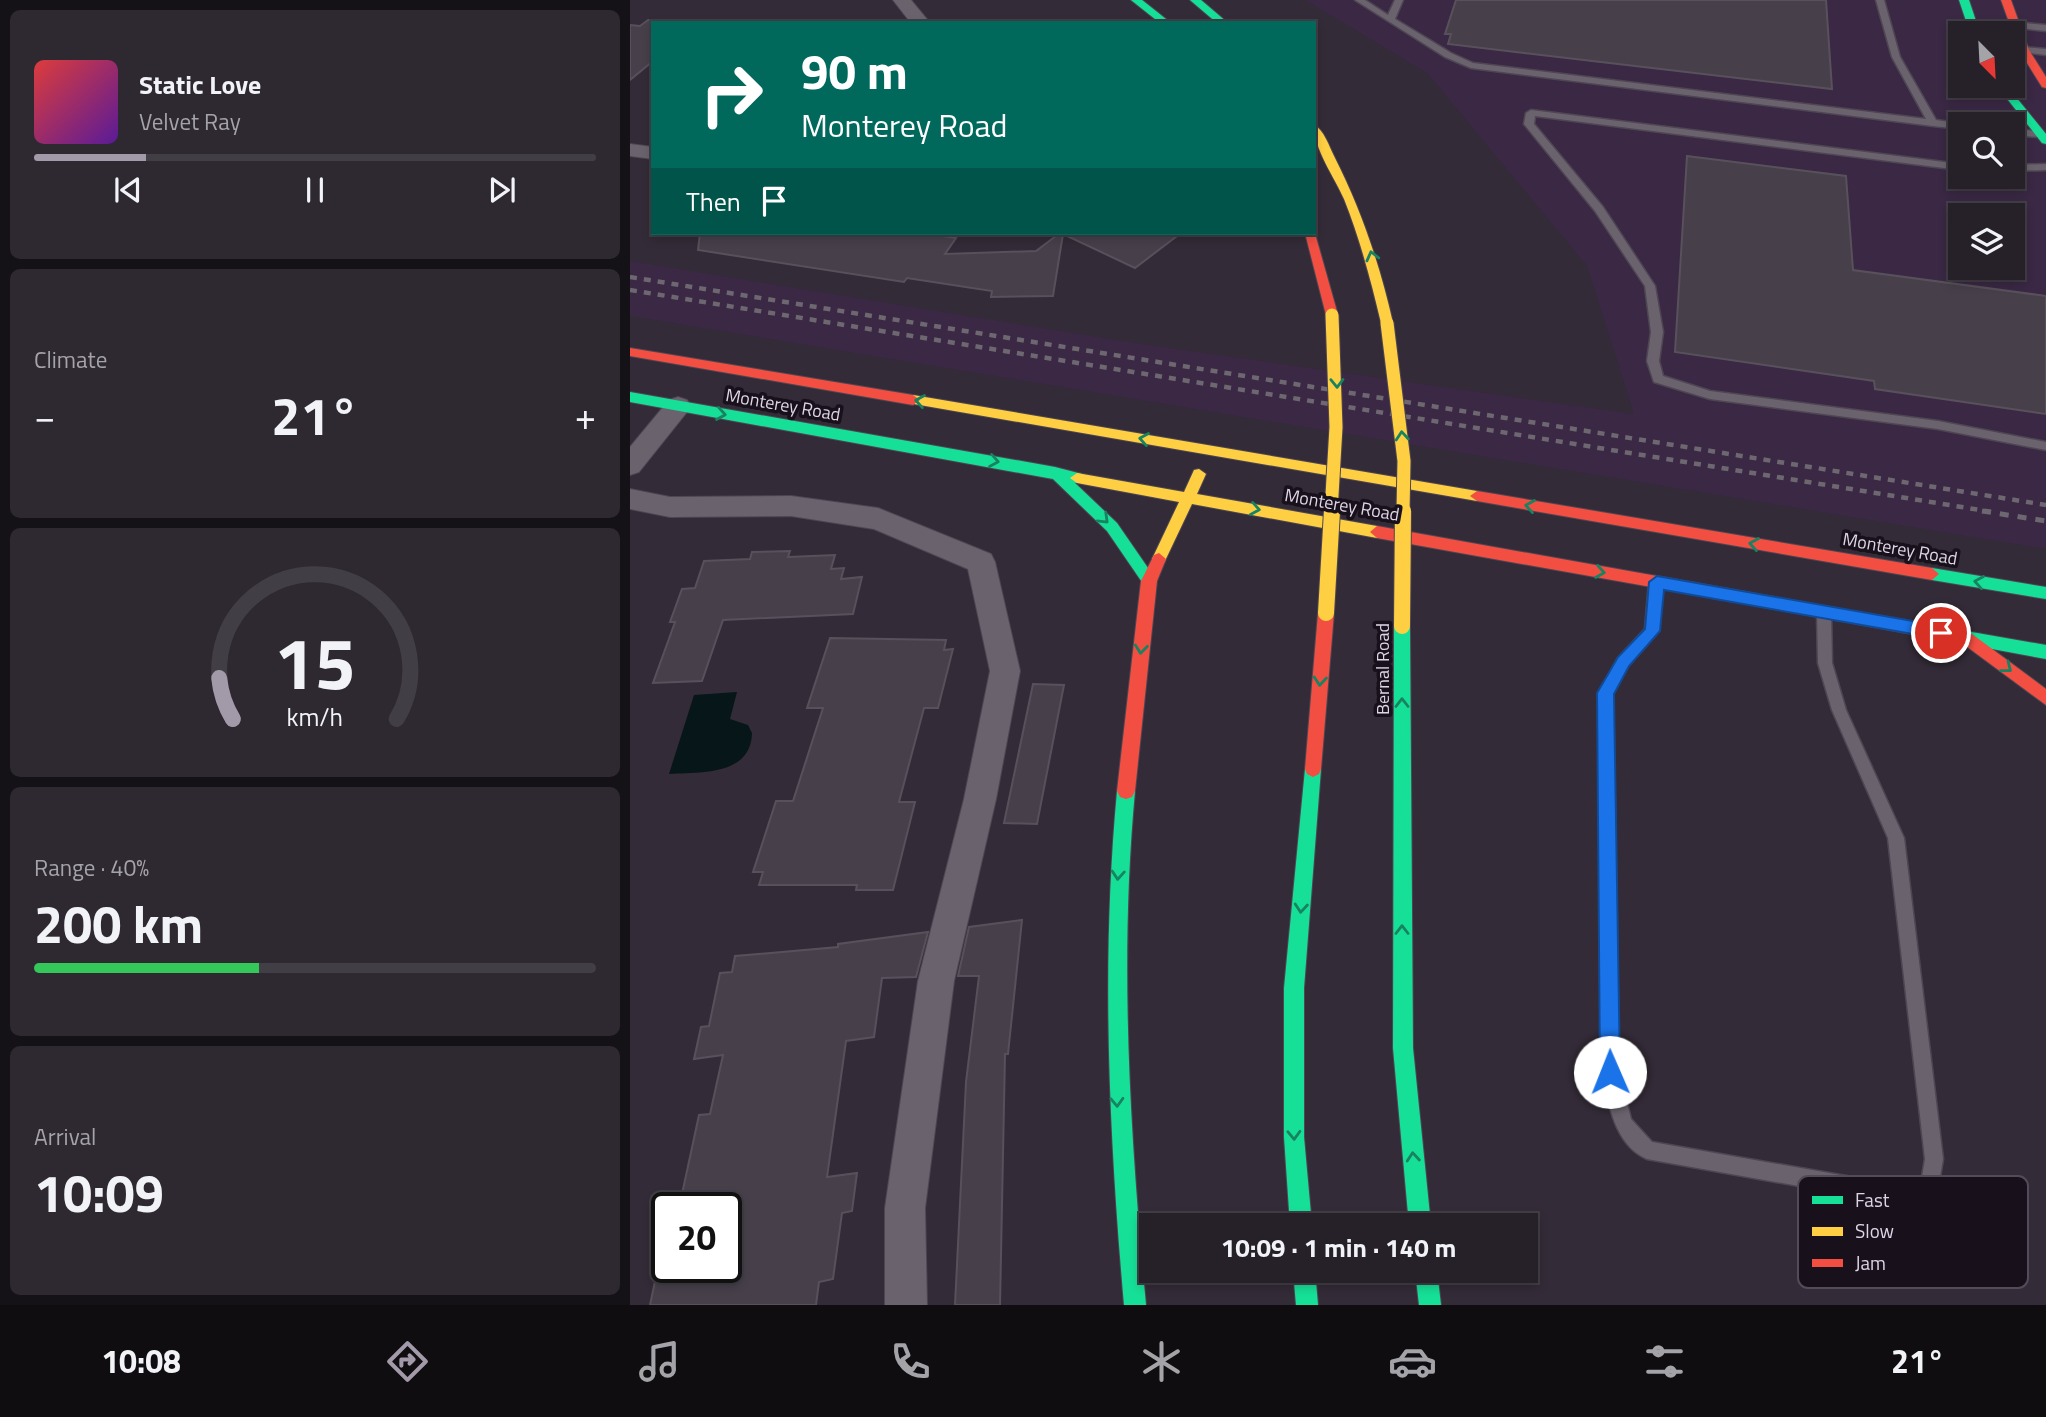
<!DOCTYPE html>
<meta charset="utf-8">
<style>
:root{--surface:#262029;--page:#2e2831;--text:#f1f3f6;--muted:#a4a3a8;--line:#423e46;--accent:#a29aa8}
body{margin:0;font-family:"Titillium Web",sans-serif;background:var(--page);color:var(--text);height:100vh;display:flex;flex-direction:column;font-size:26px;white-space:nowrap}
*{box-sizing:border-box;margin:0}
p{font-size:23px;color:var(--muted)}
.icon{flex:none;width:38px;height:38px;fill:none;stroke:currentColor;stroke-width:2;stroke-linecap:round;stroke-linejoin:round}
.map{position:relative;flex:1;overflow:hidden}
.drawer{display:flex;flex-direction:column;gap:10px;padding:10px;background:#151217;width:630px}
.drawer>*{flex:none}
.guide{position:absolute;left:21px;top:21px;width:665px;height:214px;border-radius:0px;box-shadow:0 4px 10px #0003,0 0 0 2px var(--line);background:#00695c;color:#fff;overflow:hidden}
.needle{width:46px;rotate:156deg}
.fabs{position:absolute;left:1318px;top:21px;display:grid;gap:14px}
.fabs a{display:grid;place-items:center;width:77px;height:77px;border-radius:0px;background:var(--surface);box-shadow:0 4px 10px #0003,0 0 0 2px var(--line);font-size:35px}
.speed{position:absolute;left:21px;top:1192px;display:flex;gap:14px;font-size:35px;font-weight:700;text-align:center}
.speed>*{display:grid;place-content:center;width:91px;height:91px;border-radius:50%;background:var(--surface);box-shadow:0 4px 10px #0003,0 0 0 2px var(--line);line-height:1}
.speed .limit{border:4px solid #111;border-radius:10px;background:#fff;color:#111}
.pin{position:absolute;display:grid;place-items:center;width:60px;height:60px;color:#fff;margin:-30px;border:4px solid #fff;border-radius:50%;box-shadow:0 2px 7px #0007}
.me{position:absolute;width:77px;margin:-38px;rotate:359deg;stroke-linejoin:round;filter:drop-shadow(0 0 5px #0008)}
.turn{display:flex;align-items:center;gap:24px;height:147px;padding:0 35px;font-size:32px}
.turn .icon{width:91px;height:91px;stroke-width:2.5}
.turn b{display:block;font-size:49px;line-height:60px}
.then{display:flex;align-items:center;height:66px;padding:0 35px;background:#0003;gap:14px;font-size:26px}
.big{font-size:52px;font-weight:700;line-height:1.1}
.drawer .tile{flex:1;display:flex;flex-direction:column;justify-content:center;gap:10px;min-width:0;padding:0 24px;border-radius:10px;background:var(--page)}
.drawer .dial{align-items:center;gap:0}
.dial svg{height:182px;overflow:visible;fill:none;stroke:var(--line);stroke-width:7;stroke-linecap:round;text-anchor:middle}
.dial text{fill:var(--text);stroke:none}
.song{display:flex;align-items:center;gap:21px}
.cover{width:84px;height:84px;border-radius:10px;background:linear-gradient(135deg,hsl(0 70% 55%),hsl(270 70% 35%))}
.played{height:7px;border-radius:4px;background:linear-gradient(90deg,var(--accent) 20%,var(--line) 20%)}
.keys{display:flex;justify-content:space-around;direction:ltr}
.heat{display:flex;justify-content:space-between;align-items:center;font-size:38px;direction:ltr}
.charge{height:10px;border-radius:5px;background:linear-gradient(90deg,#34c759 40%,var(--line) 0)}
.trip{position:absolute;left:509px;top:1213px;width:399px;height:70px;border-radius:0px;background:var(--surface);box-shadow:0 4px 10px #0003,0 0 0 2px var(--line);font-weight:700;line-height:70px;text-align:center}
.dock{display:flex;height:112px;justify-content:space-around;align-items:center;background:#0f0d10;color:var(--muted)}
.dock .icon{width:49px;height:49px}
.dock .active{color:var(--accent)}
.dock b{font-size:32px;color:var(--text)}
main{display:flex;flex:1;min-height:0}
.map>svg:first-child{display:block}
.built{fill:#3a2844;fill-rule:evenodd}
.water{fill:#071618}
.building{fill:#47404b;stroke:#58515c;stroke-width:2}
.lines{fill:none;stroke-linecap:round;stroke-linejoin:round}
.lane-casing{stroke:#4e4652;stroke-width:3}
.street-casing{stroke:#4e4652;stroke-width:2}
.fast-casing{stroke:#4e4652;stroke-width:2}
.slow-casing{stroke:#4e4652;stroke-width:2}
.jam-casing{stroke:#4e4652;stroke-width:2}
.lane{fill:#6a636e;fill-rule:evenodd}
.street{fill:#6a636e;fill-rule:evenodd}
.fast{fill:#16e098;fill-rule:evenodd}
.slow{fill:#ffcf43;fill-rule:evenodd}
.jam{fill:#f24e42;fill-rule:evenodd}
.rail-far1{stroke:#6d6770;stroke-width:4.5;stroke-dasharray:7 7;stroke-linecap:butt}
.rail{stroke:#6d6770;stroke-width:5;stroke-dasharray:9 9;stroke-linecap:butt}
.slow-bridge-far1-casing{stroke:#4e4652;stroke-width:15;stroke-linecap:butt}
.slow-bridge-casing{stroke:#4e4652;stroke-width:18;stroke-linecap:butt}
.slow-bridge-far1{stroke:#ffcf43;stroke-width:13}
.slow-bridge{stroke:#ffcf43;stroke-width:16}
.oneway{stroke:#178360}
.route{fill:#1a73e8;stroke:#114b97;stroke-width:2}
.labels{text-anchor:middle;stroke-width:7;stroke-linejoin:round;paint-order:stroke}
.street-label{font-size:18px;fill:#ded5e5;stroke:#18111c}
.key{fill:#18111c;stroke:#534c58;stroke-width:2}
.key-label{font-size:19px;fill:#ded5e5}
</style>
<main>
<section class="drawer">
<div class="tile">
<div class="song"><i class="cover"></i><div><b>Static Love</b><p>Velvet Ray</p></div></div>
<div class="played"></div>
<div class="keys"><svg class="icon" aria-label="previous" viewBox="0 0 24 24"><path d="M18 5L8 12l10 7zM5 5v14"/></svg><svg class="icon" aria-label="pause" viewBox="0 0 24 24"><path d="M8 5v14M16 5v14"/></svg><svg class="icon" aria-label="next" viewBox="0 0 24 24"><path d="M6 5l10 7-10 7zM19 5v14"/></svg></div>
</div>
<div class="tile"><p>Climate</p>
<div class="heat"><a>−</a><b class="big">21°</b><a>+</a></div>
</div>
<div class="tile dial"><svg viewBox="0 0 100 80">
<path d="M14 69A42 42 0 1 1 86 69"/>
<path d="M14 69A42 42 0 0 1 8 51" stroke="#a29aa8"/>
<text x="50" y="56" font-size="32" font-weight="700">15</text>
<text x="50" y="72" font-size="11">km/h</text>
</svg></div>
<div class="tile"><p>Range · 40%</p><b class="big">200 km</b><div class="charge"></div></div>
<div class="tile"><p>Arrival</p><b class="big">10:09</b></div>
</section>
<div class="map">
<svg width="1416" height="1305" viewBox="0 0 1416 1305">
<rect width="100%" height="100%" fill="#332b37"/>
<path class="built" d="M675 0H1416V549L0 316V261L511 344 1004 414 957 266 797 73ZM1330 33H1382V86H1330ZM1330 124H1382V177H1330ZM1330 215H1382V268H1330Z"/>
<path class="water" d="M107 692 100 719 118 725 122 733C121 776 70 772 39 774L64 695Z"/>
<path class="building" d="M826 0H1196L1202 89 818 44 821 34H815Z
M18 20 43 23H23V61L0 80V25L10 26Z
M1057 156 1216 176 1223 270 1416 296V414L1245 389 1244 381 1045 352Z
M70 233H209L229 236 231 233H291L326 238 315 254 406 251 430 233H551L505 268 433 234 423 296 361 297 362 291 277 278 274 282 68 250Z
M160 551 158 557 205 555 201 569 214 568 211 579 232 577 223 614 93 620 72 681 23 683 45 622H40L52 589 65 588 74 561 120 559 122 552Z
M200 638 316 640 314 650 323 649 308 708H294L269 802H285L263 890H226L227 885H129L133 872H123L146 801H163L193 708H177Z
M403 684 434 685 407 824 374 823Z
M392 920 378 1054H375L370 1305H325L336 1082 349 976H328L339 927Z
M298 932 286 977 252 978 244 1037 216 1041 197 1177 227 1173 222 1211 212 1213 203 1279 189 1282 186 1305H20L28 1267H96V1208H49L69 1115 80 1114 93 1055 64 1059 71 1027 79 1026 90 973 102 972 105 956 208 947V944Z"/>
<g class="lines">
<g class="lane-casing">
<path id="lane" d="M725 0H735L758 15 765 0H773L765 19 821 53 843 63 1296 119 1262 57 1246 0H1254L1270 57 1306 120 1333 124H1330V129L1303 126 841 68 815 57Z
M1384 22 1416 25V31L1381 27 1380 25Z
M1394 47 1416 49V55L1391 52 1390 50Z
M901 110 1330 164V170L905 116 904 124 973 207 1025 286 1033 332 1029 361 1033 376 1080 391 1308 421 1416 442V450L1308 429 1080 399 1024 382 1017 361 1021 332 1015 286 965 211 894 124 896 113Z
M1382 129 1409 131 1414 134 1409 137 1382 135Z
M1416 164V170L1382 171V165Z
M1026 577 1033 582 1029 631 998 666 983 694 989 1072 1001 1119 1022 1142 1290 1189 1295 1159 1258 838 1202 710 1188 663 1187 612 1189 608H1199L1201 612 1202 663 1216 710 1274 838 1313 1159 1305 1207 1298 1209 1017 1159C984 1145 979 1103 971 1072L969 693 988 658 1015 629 1019 582Z"/>
</g>
<g class="street-casing">
<path id="street" d="M263 0H281L300 23H281Z
M0 144 23 147V159L0 156Z
M48 397 57 400 61 406 57 412 9 472 0 475V447L39 400Z
M0 489 40 497 161 496 248 508 361 554 365 562 390 671 366 799 324 981 295 1208 297 1305H255V1208L288 981 334 799 360 671 338 569 244 529 161 516 40 517 0 509Z"/>
</g>
<g class="fast-casing">
<path id="fast" d="M501 0H512L541 23H530Z
M560 0H571L598 23H587Z
M1329 0H1339L1350 33H1340Z
M1367 86H1377L1416 134V144L1412 143Z
M0 392 425 467 452 474 454 478 452 482 445 483 487 523 527 581 519 587 514 585 477 531 423 479 0 402Z
M1302 568 1416 587V599L1302 580 1295 574Z
M1211 609 1416 645V659L1211 621 1206 620 1203 615 1206 610Z
M772 620 777 621 780 626 783 1048 801 1225H779L763 1048 764 626 767 621Z
M683 761 689 764 691 769 674 988V1137L682 1225H660L654 1137V988L675 769 677 764Z
M496 783 502 785 505 791C489 963 500 1133 516 1305H494C479 1133 471 963 487 791L490 785Z
M663 1270H685L688 1305H666Z
M785 1270H807L811 1305H789Z"/>
</g>
<g class="slow-casing">
<path id="slow" d="M684 125C694 130 699 146 704 156 731 209 750 265 763 323L761 326 757 327 751 323C741 281 730 239 714 199 704 176 684 150 684 125Z
M283 395 847 491 854 496 847 501 278 403 276 400Z
M569 469 576 474 567 494 747 526 754 532 747 538 562 504 534 563 529 565 522 559 549 502 447 483 440 478 447 473 554 492 564 470Z"/>
</g>
<g class="jam-casing">
<path id="jam" d="M1371 0H1381L1399 50 1416 77V88L1412 87 1389 50Z
M684 230 708 315 702 319 696 315 675 233H684Z
M0 348 283 395 290 400 283 405 0 356Z
M847 491 1302 568 1309 574 1302 580 847 501 840 496Z
M747 526 1211 609 1216 610 1219 615 1216 620 1211 621 747 538 740 532Z
M529 553 536 559 527 581 505 791 502 797 496 799 490 797 487 791 511 581 524 555Z
M696 607 701 609 704 613 691 769 689 774 683 777 677 774 675 769 688 613 691 609Z
M1342 634 1416 689V705L1336 646 1334 641 1336 636Z"/>
</g>
<use href="#lane" class="lane"/>
<use href="#street" class="street"/>
<use href="#fast" class="fast"/>
<use href="#slow" class="slow"/>
<use href="#jam" class="jam"/>
<path class="rail-far1" d="M0 277 1416 505
M0 290 1362 512"/>
<path class="rail" d="M1352 511 1416 521"/>
<g class="slow-bridge-far1-casing">
<path id="slow-bridge-far1" d="M757 323 774 461 773 512
M701 512 706 427 702 315"/>
</g>
<g class="slow-bridge-casing">
<path id="slow-bridge" d="M696 613 702 511
M772 626 773 511"/>
</g>
<use href="#slow-bridge-far1" class="slow-bridge-far1"/>
<use href="#slow-bridge" class="slow-bridge"/>
</g>
<defs><path id="oneway-chevron" d="M-2-3.5L2.5 0L-2 3.5" fill="none" stroke-width="1.6" stroke-linecap="round" stroke-linejoin="round" transform="scale(1.75)"/></defs>
<g class="oneway">
<use href="#oneway-chevron" transform="translate(742 256) rotate(-104)"/>
<use href="#oneway-chevron" transform="translate(707 383) rotate(89)"/>
<use href="#oneway-chevron" transform="translate(290 401) rotate(-170)"/>
<use href="#oneway-chevron" transform="translate(91 414) rotate(10)"/>
<use href="#oneway-chevron" transform="translate(772 436) rotate(-95)"/>
<use href="#oneway-chevron" transform="translate(514 439) rotate(-170)"/>
<use href="#oneway-chevron" transform="translate(364 461) rotate(10)"/>
<use href="#oneway-chevron" transform="translate(900 506) rotate(-170)"/>
<use href="#oneway-chevron" transform="translate(625 509) rotate(10)"/>
<use href="#oneway-chevron" transform="translate(474 519) rotate(44)"/>
<use href="#oneway-chevron" transform="translate(1124 544) rotate(-170)"/>
<use href="#oneway-chevron" transform="translate(970 572) rotate(10)"/>
<use href="#oneway-chevron" transform="translate(1349 582) rotate(-170)"/>
<use href="#oneway-chevron" transform="translate(511 649) rotate(96)"/>
<use href="#oneway-chevron" transform="translate(1377 668) rotate(38)"/>
<use href="#oneway-chevron" transform="translate(690 681) rotate(95)"/>
<use href="#oneway-chevron" transform="translate(772 703) rotate(-90)"/>
<use href="#oneway-chevron" transform="translate(488 875) rotate(94)"/>
<use href="#oneway-chevron" transform="translate(671 908) rotate(95)"/>
<use href="#oneway-chevron" transform="translate(772 930) rotate(-90)"/>
<use href="#oneway-chevron" transform="translate(487 1102) rotate(88)"/>
<use href="#oneway-chevron" transform="translate(664 1135) rotate(88)"/>
<use href="#oneway-chevron" transform="translate(783 1157) rotate(-95)"/>
</g>
<path class="route" d="M1027 576 1311 626 1319 633 1311 639 1034 590 1030 631 999 666 984 694 990 1072 987 1080 980 1082 973 1080 970 1072 967 693 988 657 1015 629 1019 582Z"/>
<g class="labels">
<g class="street-label">
<text transform="translate(153 405) rotate(10)" y="6">Monterey Road</text>
<text transform="translate(712 505) rotate(10)" y="6">Monterey Road</text>
<text transform="translate(1270 549) rotate(10)" y="6">Monterey Road</text>
<text transform="translate(753 669) rotate(-90)" y="6">Bernal Road</text>
</g>
</g>
<rect x="1168" y="1176" width="230" height="112" rx="10" class="key"/>
<rect x="1182" y="1196" width="31" height="8" fill="#16e098"/>
<rect x="1182" y="1227" width="31" height="9" fill="#ffcf43"/>
<rect x="1182" y="1259" width="31" height="8" fill="#f24e42"/>
<g class="key-label">
<text x="1225" y="1207">Fast</text>
<text x="1225" y="1238">Slow</text>
<text x="1225" y="1270">Jam</text>
</g>
</svg>
<div class="fabs">
<a><svg class="needle" viewBox="-14 -14 28 28"><path d="M0-13l5 13h-10z" fill="#e53935"/><path d="M0 13l5-13h-10z" fill="#a4a3a8"/></svg></a>
<a><svg class="icon" aria-label="search" viewBox="0 0 24 24"><circle cx="10" cy="10" r="6"/><path d="M15 15l6 6"/></svg></a>
<a><svg class="icon" aria-label="layers" viewBox="0 0 24 24"><path d="M12 4l9 5-9 5-9-5zM3 14l9 5 9-5"/></svg></a>
</div>
<div class="speed"><div class="limit">20</div></div>
<div class="pin" style="left:1311px;top:633px;background:#d93025"><svg class="icon" aria-label="arrive" viewBox="0 0 24 24"><path d="M6 21V4h12l-3 4 3 4H6"/></svg></div>
<svg class="me" style="left:980px;top:1072px" viewBox="-20 -20 40 40"><circle r="19" fill="#fff"/><path d="M0-13L10 11 0 6-10 11z" fill="#1a73e8"/></svg>
<div class="trip">10:09 · 1 min · 140 m</div>
<div class="guide">
<div class="turn"><svg class="icon" aria-label="right" viewBox="0 0 24 24"><path d="M7 20v-9h11M14 6l5 5-5 5"/></svg><div><b>90 m</b>Monterey Road</div></div>
<div class="then">Then<svg class="icon" aria-label="arrive" viewBox="0 0 24 24"><path d="M6 21V4h12l-3 4 3 4H6"/></svg></div>
</div>
</div>
</main>
<nav class="dock">
<b>10:08</b>
<svg class="icon active" aria-label="directions" viewBox="0 0 24 24"><path d="M12 3l9 9-9 9-9-9zM9 14v-3h6M13 9l2 2-2 2"/></svg>
<svg class="icon" aria-label="music" viewBox="0 0 24 24"><path d="M9 18V5l10-2v13"/><circle cx="6" cy="18" r="3"/><circle cx="16" cy="16" r="3"/></svg>
<svg class="icon" aria-label="phone" viewBox="0 0 24 24"><path d="M5 4h4l2 5-3 2q2 4 5 5l2-3 5 2v4C11 20 4 13 5 4z"/></svg>
<svg class="icon" aria-label="climate" viewBox="0 0 24 24"><path d="M12 3v18M4 7l16 10M4 17L20 7"/></svg>
<svg class="icon" aria-label="car" viewBox="0 0 24 24"><path d="M5 17H2v-5l4-1 3-4h7l3 4 3 1v5h-3M9 17h6M6 11h13"/><circle cx="7" cy="17" r="2"/><circle cx="17" cy="17" r="2"/></svg>
<svg class="icon" aria-label="filters" viewBox="0 0 24 24"><path d="M4 7h16M4 17h16"/><circle cx="9" cy="7" r="2"/><circle cx="15" cy="17" r="2"/></svg>
<b>21°</b>
</nav>
